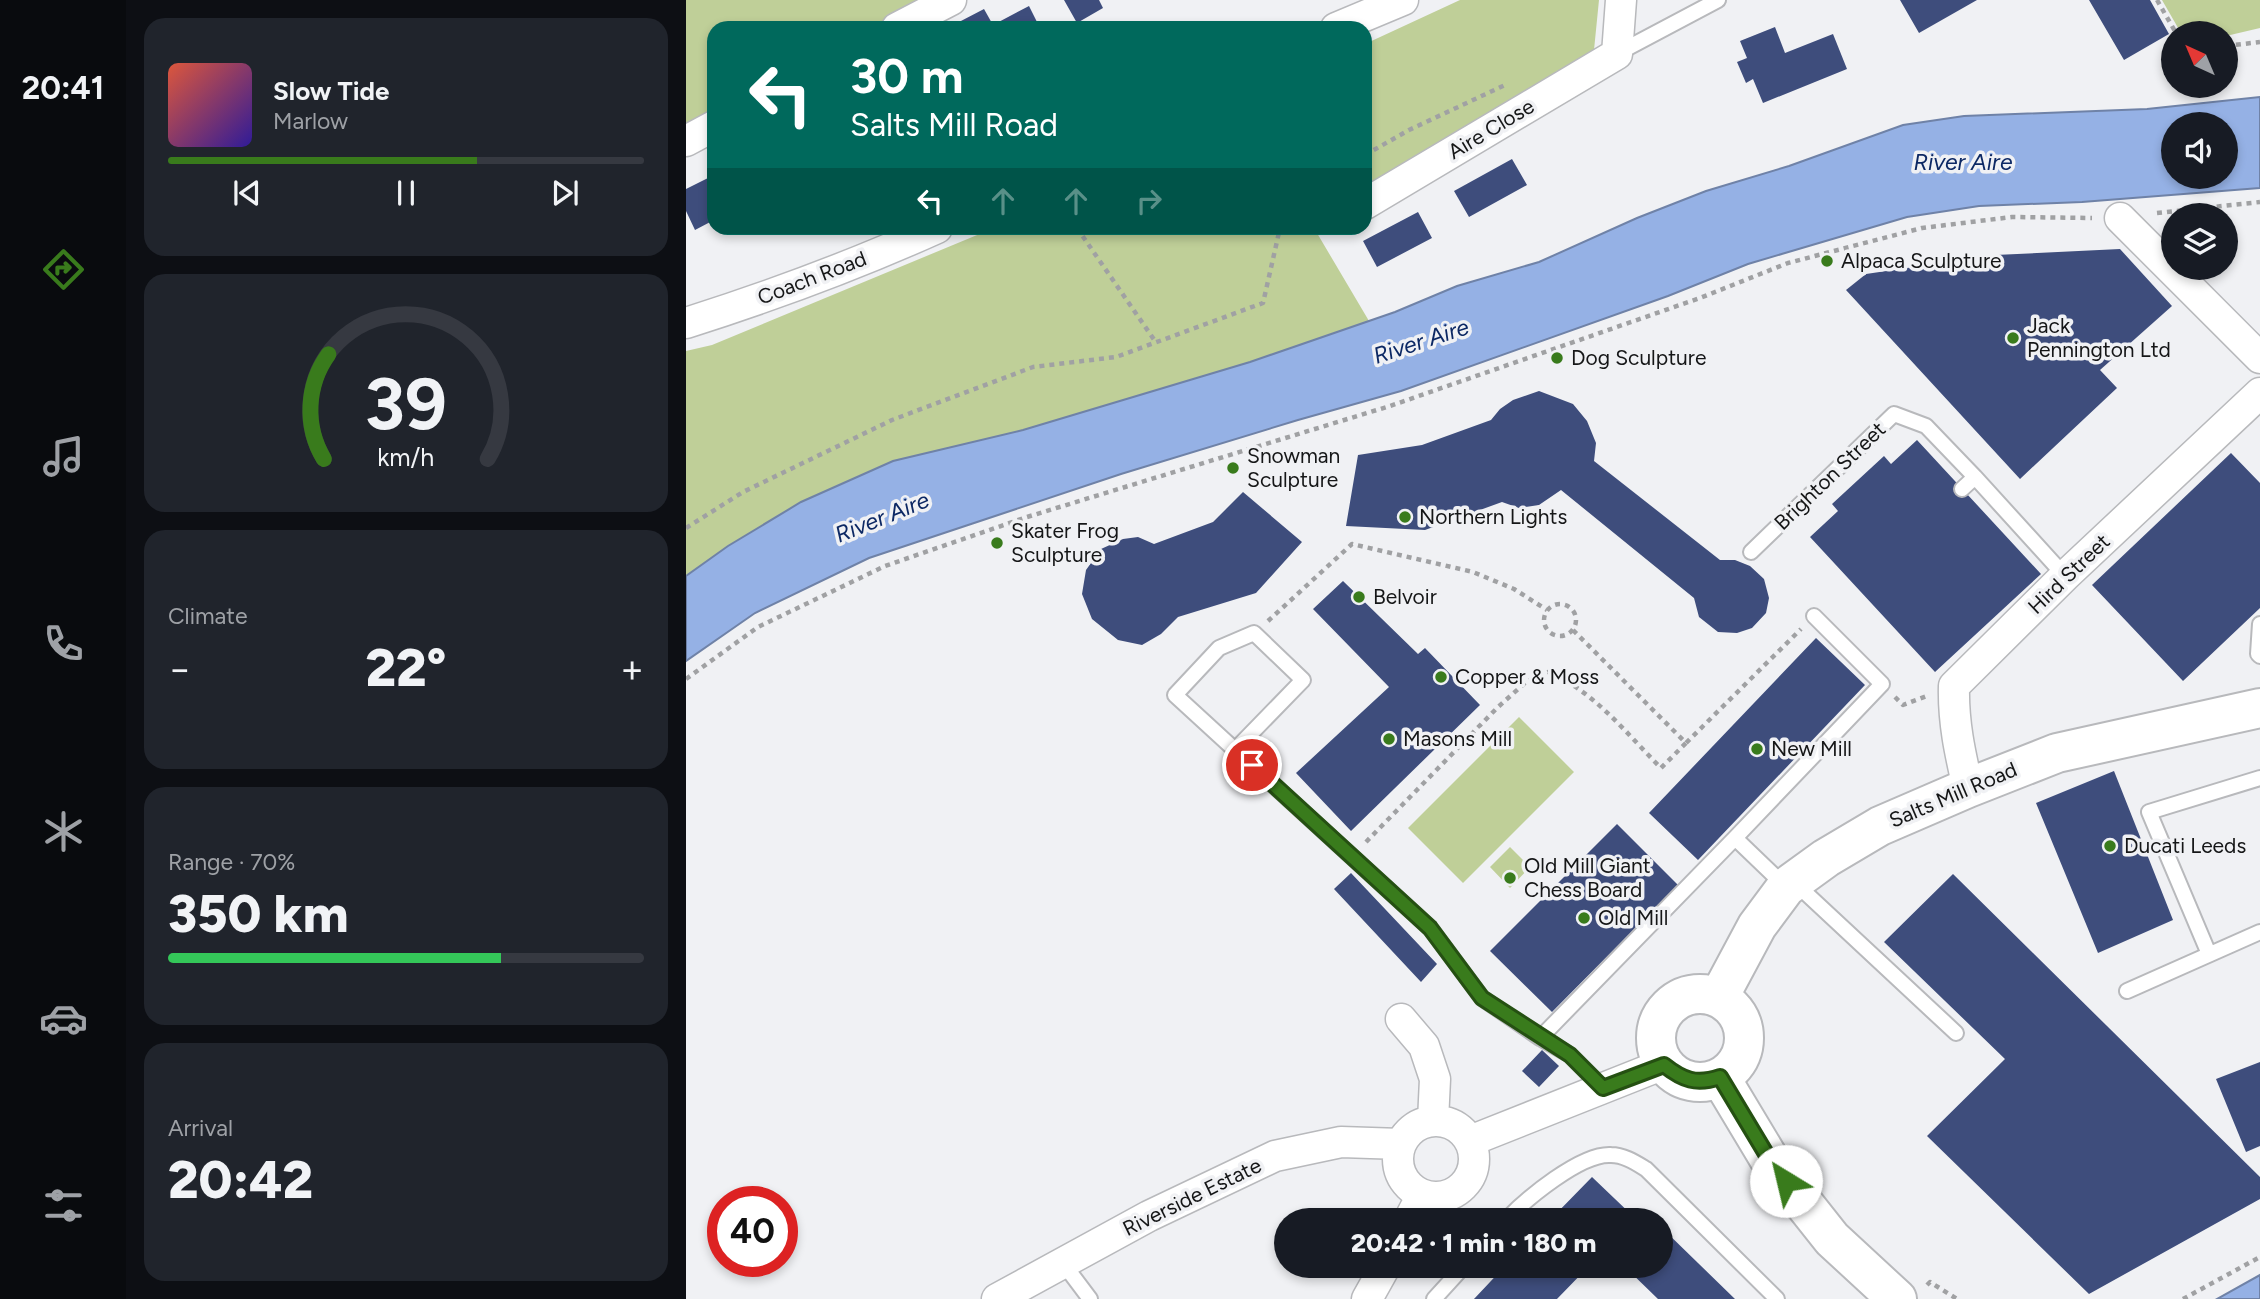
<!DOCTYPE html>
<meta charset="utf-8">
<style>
:root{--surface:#171b24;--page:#20242c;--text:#f1f3f6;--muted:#9ea1a6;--line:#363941;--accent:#397b1c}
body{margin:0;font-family:Figtree,sans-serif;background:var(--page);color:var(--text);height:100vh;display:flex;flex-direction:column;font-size:26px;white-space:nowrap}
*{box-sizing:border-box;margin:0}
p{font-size:23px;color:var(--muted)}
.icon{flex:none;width:38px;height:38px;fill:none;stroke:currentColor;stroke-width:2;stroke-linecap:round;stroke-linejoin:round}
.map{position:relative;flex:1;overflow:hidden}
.side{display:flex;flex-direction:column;gap:18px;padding:18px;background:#0d0f14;width:560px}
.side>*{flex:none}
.hud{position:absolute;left:21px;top:21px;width:665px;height:214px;border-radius:21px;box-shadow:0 4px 10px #0003;background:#00695c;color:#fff;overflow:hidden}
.needle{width:46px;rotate:316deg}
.controls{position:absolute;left:1475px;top:21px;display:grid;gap:14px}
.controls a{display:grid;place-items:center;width:77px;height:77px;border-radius:50%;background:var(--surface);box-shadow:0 4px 10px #0003;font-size:35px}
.speed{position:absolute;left:21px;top:1186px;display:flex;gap:14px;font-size:35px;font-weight:700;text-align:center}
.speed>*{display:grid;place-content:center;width:91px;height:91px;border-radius:50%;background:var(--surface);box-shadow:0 4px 10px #0003;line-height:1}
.speed .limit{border:10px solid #d22;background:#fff;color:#111}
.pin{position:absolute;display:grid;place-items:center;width:60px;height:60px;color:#fff;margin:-30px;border:4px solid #fff;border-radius:50%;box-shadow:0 2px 7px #0007}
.me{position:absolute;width:77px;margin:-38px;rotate:324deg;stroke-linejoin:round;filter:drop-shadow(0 0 5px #0008)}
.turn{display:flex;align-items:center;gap:24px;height:147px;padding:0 28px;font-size:32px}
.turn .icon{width:91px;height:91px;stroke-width:2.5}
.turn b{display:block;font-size:49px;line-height:60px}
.lanes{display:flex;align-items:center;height:66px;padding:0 28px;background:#0003;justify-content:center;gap:35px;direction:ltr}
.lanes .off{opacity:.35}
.big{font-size:52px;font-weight:800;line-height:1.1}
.side .card{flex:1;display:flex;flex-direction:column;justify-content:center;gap:10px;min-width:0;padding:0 24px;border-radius:21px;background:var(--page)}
.side .dial{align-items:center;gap:0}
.dial svg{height:182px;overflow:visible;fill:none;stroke:var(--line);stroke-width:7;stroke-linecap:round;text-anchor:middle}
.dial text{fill:var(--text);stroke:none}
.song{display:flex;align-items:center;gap:21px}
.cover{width:84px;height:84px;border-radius:10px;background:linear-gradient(135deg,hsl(10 70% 55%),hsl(250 70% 35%))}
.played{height:7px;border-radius:4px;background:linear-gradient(90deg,var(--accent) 65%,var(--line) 65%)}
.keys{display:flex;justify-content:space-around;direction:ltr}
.heat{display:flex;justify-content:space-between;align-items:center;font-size:38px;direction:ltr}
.charge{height:10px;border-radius:5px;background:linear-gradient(90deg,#34c759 70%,var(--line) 0)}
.trip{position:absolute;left:588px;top:1208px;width:399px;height:70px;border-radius:35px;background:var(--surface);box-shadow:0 4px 10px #0003;font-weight:800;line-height:70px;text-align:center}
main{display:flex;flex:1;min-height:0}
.menu{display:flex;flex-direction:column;width:126px;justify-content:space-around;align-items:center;background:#090b0e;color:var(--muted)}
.menu .icon{width:49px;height:49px}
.menu .selected{color:var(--accent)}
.menu b{font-size:32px;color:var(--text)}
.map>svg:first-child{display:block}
.green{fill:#bfcf98}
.water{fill:#95b1e5;stroke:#6f82a7;stroke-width:2;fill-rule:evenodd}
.building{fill:#3e4d7c}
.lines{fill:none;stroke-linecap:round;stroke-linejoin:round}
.lane-casing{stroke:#b8b9bc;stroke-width:18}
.street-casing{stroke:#b8b9bc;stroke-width:33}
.secondary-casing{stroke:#b8b9bc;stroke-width:42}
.path{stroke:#a0a1a3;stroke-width:4.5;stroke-dasharray:5 5;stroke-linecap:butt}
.lane{stroke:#fff;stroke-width:14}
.street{stroke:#fff;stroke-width:30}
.secondary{stroke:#fff;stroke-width:38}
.route-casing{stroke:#255012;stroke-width:18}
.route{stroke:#397b1c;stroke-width:12}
.poi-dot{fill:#397b1c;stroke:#f0f1f4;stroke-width:2.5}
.labels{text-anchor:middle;stroke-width:7;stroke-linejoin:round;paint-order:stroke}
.street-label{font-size:21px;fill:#151617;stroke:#f0f1f4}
.poi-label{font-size:21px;fill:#151617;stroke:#f0f1f4;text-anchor:start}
.water-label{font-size:23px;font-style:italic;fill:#0c2864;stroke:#f0f1f4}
</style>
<main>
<nav class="menu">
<b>20:41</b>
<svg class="icon selected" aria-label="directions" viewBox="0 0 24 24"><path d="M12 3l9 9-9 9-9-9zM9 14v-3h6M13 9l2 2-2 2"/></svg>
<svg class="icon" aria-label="music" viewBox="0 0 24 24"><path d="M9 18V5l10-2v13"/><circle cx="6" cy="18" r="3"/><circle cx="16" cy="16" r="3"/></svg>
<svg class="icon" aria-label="phone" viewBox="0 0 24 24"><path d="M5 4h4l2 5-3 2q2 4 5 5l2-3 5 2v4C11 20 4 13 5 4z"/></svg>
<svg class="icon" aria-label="climate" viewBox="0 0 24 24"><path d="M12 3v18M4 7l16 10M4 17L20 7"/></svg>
<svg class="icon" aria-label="car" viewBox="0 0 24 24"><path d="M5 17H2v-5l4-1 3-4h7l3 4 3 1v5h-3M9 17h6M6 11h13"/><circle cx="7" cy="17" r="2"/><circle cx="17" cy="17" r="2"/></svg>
<svg class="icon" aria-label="filters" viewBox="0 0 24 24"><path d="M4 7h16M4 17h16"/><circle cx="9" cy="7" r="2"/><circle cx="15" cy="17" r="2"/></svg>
</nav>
<section class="side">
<div class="card">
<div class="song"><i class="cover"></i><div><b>Slow Tide</b><p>Marlow</p></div></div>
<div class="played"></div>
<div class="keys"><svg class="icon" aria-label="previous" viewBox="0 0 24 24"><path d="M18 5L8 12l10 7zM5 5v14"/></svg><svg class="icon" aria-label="pause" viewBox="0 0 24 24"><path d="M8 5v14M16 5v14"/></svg><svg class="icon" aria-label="next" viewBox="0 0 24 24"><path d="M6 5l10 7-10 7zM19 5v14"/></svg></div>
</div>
<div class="card dial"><svg viewBox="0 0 100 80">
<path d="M14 69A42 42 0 1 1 86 69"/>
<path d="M14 69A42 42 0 0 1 16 23" stroke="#397b1c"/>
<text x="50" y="56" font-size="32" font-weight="700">39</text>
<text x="50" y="72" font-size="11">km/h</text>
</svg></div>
<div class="card"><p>Climate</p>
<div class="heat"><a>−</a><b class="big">22°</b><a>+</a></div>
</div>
<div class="card"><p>Range · 70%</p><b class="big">350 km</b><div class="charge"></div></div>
<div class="card"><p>Arrival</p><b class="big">20:42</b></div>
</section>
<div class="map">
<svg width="1574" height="1299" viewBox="0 0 1574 1299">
<rect width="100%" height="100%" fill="#f0f1f4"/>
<path class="green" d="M0 0H244L191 28H28V114L0 128Z
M774 0H913L908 50 891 78 679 198V44Z
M1476 0H1574V28L1540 36V33H1495Z
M308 228H628L683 321 564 362 337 430 207 461 115 502 42 546 0 576V351L26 345Z
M833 717 888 772 777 883 722 828Z
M824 847 844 867 824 888 804 867Z"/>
<path class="water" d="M1574 97V188L1396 202 1293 206 1221 217 1062 264 982 296 715 391 612 420 435 474 183 558 69 613 0 661V576L42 546 115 502 207 461 337 430 564 362 709 312 771 286 853 262 951 218 1020 191 1103 166 1217 125 1278 116 1461 109ZM1488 124H1540V177H1488Z
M1574 1275V1299H1531Z"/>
<path class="building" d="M378 0H413L417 8 391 23Z
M1214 0H1291L1233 33Z
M1403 0H1464L1483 34 1438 60Z
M343 6 354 28H276L273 22 298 9 307 25Z
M1089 27 1099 53 1147 34 1161 69 1077 103 1067 79 1060 83 1051 62 1061 58 1054 41Z
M826 159 841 185 783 217 768 191Z
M28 175V220L9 230 0 211V189Z
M732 212 746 238 691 267 677 241Z
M1434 249 1486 306 1414 370 1431 388 1334 479 1160 290 1180 274 1309 255Z
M853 391 887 404 901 421 910 443 908 461 1034 560H1049L1064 566 1078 579 1083 598 1080 613 1066 628 1051 633 1032 632 1013 617 1008 598 875 490 853 505 833 508 816 502 739 530 660 526 672 455 736 445 805 420 814 409 827 400Z
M1231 440 1355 574 1249 672 1124 537 1152 511 1146 504 1198 456 1205 464Z
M1545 453 1574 483V608L1497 681 1406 585Z
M557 492 616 542 570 593 492 617 475 634 456 645 432 640 406 619 396 594 400 570 415 549 437 539 452 537 468 544 527 522Z
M657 581 732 654 739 648 794 705 665 831 610 773 703 687 627 609Z
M1130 638 1179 685 1012 860 963 813Z
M1428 771 1487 920 1412 953 1350 803Z
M931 824 992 885 866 1012 804 951Z
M665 873 751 964 735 982 648 889Z
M1267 874 1574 1177V1199L1403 1294 1241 1136 1319 1059 1198 942Z
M856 1050 873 1066 853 1087 836 1071Z
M1574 1062V1146L1560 1152 1530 1079Z
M906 1177 951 1220H864Z
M975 1227 1049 1299H972L937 1265H975Z
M820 1265H904L871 1299H788Z"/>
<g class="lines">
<g class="lane-casing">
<path id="lane" d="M932 53 1032 0
M1276 489 1289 477 1379 576
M1065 552 1208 414 1240 426 1289 477
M1574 624 1572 654 1574 656
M549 750 489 695 533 648 568 633 617 680 549 750 744 928 796 998 854 1038 884 1055 917 1088
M1049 838 1099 886
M1109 883 1270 1033
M1523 954 1463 812 1574 778
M1441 991 1574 932
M854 1038 1049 838 1196 684 1128 616
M820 1220C840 1199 895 1153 925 1155 938 1155 950 1163 960 1169L1091 1299
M377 1263 404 1299
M748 1299 779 1265"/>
</g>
<g class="street-casing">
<path id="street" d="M211 28 265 0
M650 28 717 0
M0 141 28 126
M679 204 931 54 935 0
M1434 218 1574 358
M0 323C85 296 169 265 251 228
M1282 788C1274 753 1267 722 1268 686L1379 576 1574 393
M715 1019 738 1046 749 1079 747 1121
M712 1159a38 38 0 1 1 76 0a38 38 0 1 1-76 0Z
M784 1141 978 1064
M723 1220 736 1195
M311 1299 463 1216 589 1156 655 1142 715 1144
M681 1299 700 1265"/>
</g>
<g class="secondary-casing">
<path id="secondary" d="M970 1038a44 44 0 1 1 88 0a44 44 0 1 1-88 0Z
M1033 997 1071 926 1100 887 1140 858 1194 826 1282 788 1371 753 1574 708
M1034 1077 1085 1162 1146 1239 1211 1299"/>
</g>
<path class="path" d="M1471 0 1490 33
M1540 46 1574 42
M679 155 723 130 819 85
M1471 213 1574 202
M1519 215 1524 206
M391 228 469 341
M0 528 57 492 206 420 347 367 430 357 577 303 594 228
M858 620a16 16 0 1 1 32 0a16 16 0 1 1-32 0Z
M582 621 666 544 787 572 828 589 861 610
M887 630 1000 743 1115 629
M0 679 72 627 199 566 341 517 704 406 1014 298 1102 263 1236 228 1326 217 1406 218
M1209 697 1217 705 1241 696
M680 842 812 707 840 682 862 672C908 691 940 733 975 768L1000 743
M1241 1285 1244 1282 1271 1299
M1497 1299 1574 1257"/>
<use href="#lane" class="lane"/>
<use href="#street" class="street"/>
<use href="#secondary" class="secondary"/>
</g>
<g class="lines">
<g class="route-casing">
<path id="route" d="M566 765 744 928 796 998 884 1055 917 1088 978 1065C997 1080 1010 1085 1034 1077L1085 1162 1100 1181"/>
</g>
<use href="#route" class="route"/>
</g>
<g class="poi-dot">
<circle cx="1141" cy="261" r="7"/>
<circle cx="1327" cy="338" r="7"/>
<circle cx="871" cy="358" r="7"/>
<circle cx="547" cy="468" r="7"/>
<circle cx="719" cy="517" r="7"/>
<circle cx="311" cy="543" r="7"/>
<circle cx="673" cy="597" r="7"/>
<circle cx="755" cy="677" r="7"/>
<circle cx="703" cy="739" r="7"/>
<circle cx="1071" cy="749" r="7"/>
<circle cx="1424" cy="846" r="7"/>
<circle cx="824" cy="878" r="7"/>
<circle cx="898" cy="918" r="7"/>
</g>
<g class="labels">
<g class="street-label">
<text transform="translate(805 129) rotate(-31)" y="7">Aire Close</text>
<text transform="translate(126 278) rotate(-21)" y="7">Coach Road</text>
<text transform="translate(1144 476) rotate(-44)" y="7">Brighton Street</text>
<text transform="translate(1383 574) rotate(-44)" y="7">Hird Street</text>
<text transform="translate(1267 795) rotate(-23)" y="7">Salts Mill Road</text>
<text transform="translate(506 1197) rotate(-26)" y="7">Riverside Estate</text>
</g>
<g class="poi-label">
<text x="1155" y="268">Alpaca Sculpture</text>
<text x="1341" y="333">Jack<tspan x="1341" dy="24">Pennington Ltd</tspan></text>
<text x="885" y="365">Dog Sculpture</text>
<text x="561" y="463">Snowman<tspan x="561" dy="24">Sculpture</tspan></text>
<text x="733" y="524">Northern Lights</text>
<text x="325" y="538">Skater Frog<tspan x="325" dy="24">Sculpture</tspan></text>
<text x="687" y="604">Belvoir</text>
<text x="769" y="684">Copper &amp; Moss</text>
<text x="717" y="746">Masons Mill</text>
<text x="1085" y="756">New Mill</text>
<text x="1438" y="853">Ducati Leeds</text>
<text x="838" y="873">Old Mill Giant<tspan x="838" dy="24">Chess Board</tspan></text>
<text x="912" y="925">Old Mill</text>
</g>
<g class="water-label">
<text x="1277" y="170">River Aire</text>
<text transform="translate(735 341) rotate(-18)" y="8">River Aire</text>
<text transform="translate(196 517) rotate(-22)" y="8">River Aire</text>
</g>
</g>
</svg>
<div class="controls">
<a><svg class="needle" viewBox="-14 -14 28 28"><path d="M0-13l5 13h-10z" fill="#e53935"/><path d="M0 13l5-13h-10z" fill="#9ea1a6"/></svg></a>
<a><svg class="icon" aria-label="sound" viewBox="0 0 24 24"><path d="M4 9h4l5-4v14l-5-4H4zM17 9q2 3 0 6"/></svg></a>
<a><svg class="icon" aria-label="layers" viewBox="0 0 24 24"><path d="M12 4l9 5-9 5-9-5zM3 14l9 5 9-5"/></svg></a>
</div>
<div class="speed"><div class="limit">40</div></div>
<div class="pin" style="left:566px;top:765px;background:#d93025"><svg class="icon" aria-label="arrive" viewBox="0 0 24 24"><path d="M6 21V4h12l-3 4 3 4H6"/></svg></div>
<svg class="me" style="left:1100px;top:1181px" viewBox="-20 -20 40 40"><circle r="19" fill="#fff"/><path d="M0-13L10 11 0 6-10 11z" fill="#397b1c"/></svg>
<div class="trip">20:42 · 1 min · 180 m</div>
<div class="hud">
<div class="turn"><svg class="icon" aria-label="left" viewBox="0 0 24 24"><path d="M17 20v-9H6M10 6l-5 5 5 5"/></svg><div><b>30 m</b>Salts Mill Road</div></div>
<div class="lanes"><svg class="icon" aria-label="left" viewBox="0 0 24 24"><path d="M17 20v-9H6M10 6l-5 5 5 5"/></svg><svg class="icon off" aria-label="ahead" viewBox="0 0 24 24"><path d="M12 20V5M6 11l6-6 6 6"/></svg><svg class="icon off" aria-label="ahead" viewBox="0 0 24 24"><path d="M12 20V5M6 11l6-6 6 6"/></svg><svg class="icon off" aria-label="right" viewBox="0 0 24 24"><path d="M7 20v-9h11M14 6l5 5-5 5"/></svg></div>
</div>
</div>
</main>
